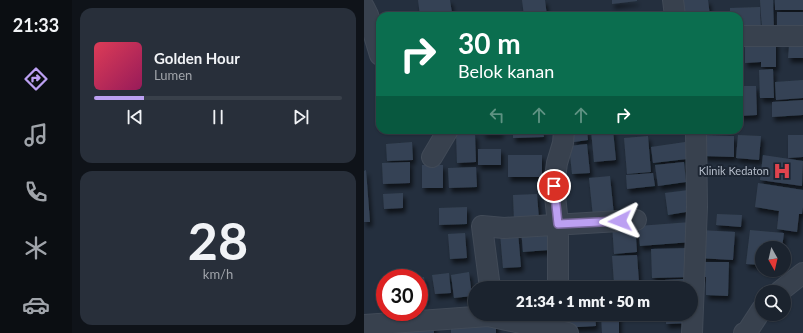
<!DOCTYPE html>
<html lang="id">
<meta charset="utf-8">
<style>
:root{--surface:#1b232e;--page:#282f3a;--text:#f1f3f6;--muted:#a0a4aa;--line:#39404a;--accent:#bca0f2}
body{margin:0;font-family:Lato,sans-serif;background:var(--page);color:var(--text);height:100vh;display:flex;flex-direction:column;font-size:15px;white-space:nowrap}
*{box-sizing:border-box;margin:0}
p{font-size:13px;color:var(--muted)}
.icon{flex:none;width:22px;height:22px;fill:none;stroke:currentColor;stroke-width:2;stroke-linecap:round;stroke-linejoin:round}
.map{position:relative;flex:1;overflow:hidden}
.details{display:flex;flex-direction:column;gap:8px;padding:8px;background:#0f1319;width:292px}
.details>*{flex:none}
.top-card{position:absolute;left:12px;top:12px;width:367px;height:122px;border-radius:12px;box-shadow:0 1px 3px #0004,0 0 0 1px var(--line);background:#0b6e4f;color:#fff;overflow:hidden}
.needle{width:26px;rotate:172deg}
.tools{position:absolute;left:391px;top:241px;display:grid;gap:8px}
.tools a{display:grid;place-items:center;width:36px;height:36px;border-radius:50%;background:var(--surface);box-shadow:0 1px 3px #0004,0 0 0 1px var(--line);font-size:20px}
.speed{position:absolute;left:12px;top:269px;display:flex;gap:8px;font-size:20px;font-weight:700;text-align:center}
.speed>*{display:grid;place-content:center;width:52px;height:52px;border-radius:50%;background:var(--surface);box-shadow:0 1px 3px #0004,0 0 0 1px var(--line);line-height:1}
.speed .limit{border:6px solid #d22;background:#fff;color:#111}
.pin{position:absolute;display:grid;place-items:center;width:34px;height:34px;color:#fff;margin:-17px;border:2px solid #fff;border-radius:50%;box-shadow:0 1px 4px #0007}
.me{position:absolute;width:44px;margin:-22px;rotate:267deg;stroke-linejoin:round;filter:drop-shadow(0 0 3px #0008)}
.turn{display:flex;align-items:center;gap:14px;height:84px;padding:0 16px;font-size:18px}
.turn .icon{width:52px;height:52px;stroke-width:2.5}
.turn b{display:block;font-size:28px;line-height:34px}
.lanes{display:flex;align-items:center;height:38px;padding:0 16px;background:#0003;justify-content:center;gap:20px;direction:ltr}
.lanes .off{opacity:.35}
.details .widget{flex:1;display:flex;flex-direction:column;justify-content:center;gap:6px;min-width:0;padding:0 14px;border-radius:12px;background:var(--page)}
.details .dial{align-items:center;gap:0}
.dial b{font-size:52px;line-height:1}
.song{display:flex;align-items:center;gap:12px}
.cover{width:48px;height:48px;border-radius:6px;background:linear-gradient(135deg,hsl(350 70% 55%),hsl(330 70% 35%))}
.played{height:4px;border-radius:2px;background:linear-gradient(90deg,var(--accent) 20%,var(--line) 20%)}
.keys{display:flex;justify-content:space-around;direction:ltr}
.trip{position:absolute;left:104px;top:281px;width:230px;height:40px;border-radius:20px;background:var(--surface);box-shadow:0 1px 3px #0004,0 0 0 1px var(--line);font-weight:800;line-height:40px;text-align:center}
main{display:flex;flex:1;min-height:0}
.dock{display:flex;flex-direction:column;width:72px;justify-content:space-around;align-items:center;background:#0b0e12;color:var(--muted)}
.dock .icon{width:28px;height:28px}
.dock .current{color:var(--accent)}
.dock b{font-size:18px;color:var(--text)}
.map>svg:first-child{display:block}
.building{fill:#364354;filter:url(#shadow)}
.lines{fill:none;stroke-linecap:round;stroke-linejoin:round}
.minor-casing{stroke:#414a57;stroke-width:22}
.minor{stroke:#38414e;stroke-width:20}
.route-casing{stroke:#7a689d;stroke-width:10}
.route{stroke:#bca0f2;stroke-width:7}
.labels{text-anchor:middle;stroke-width:4;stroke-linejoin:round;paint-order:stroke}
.poi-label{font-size:11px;fill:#b4bcc9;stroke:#1d2633;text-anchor:end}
</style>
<main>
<nav class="dock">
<b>21:33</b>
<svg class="icon current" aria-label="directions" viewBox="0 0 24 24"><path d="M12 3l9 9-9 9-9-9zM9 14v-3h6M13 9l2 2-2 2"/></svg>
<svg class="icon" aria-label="music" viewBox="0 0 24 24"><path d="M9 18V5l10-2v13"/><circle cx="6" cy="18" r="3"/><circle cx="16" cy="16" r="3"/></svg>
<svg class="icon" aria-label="phone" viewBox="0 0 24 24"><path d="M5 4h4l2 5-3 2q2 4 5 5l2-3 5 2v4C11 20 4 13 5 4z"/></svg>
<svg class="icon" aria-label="climate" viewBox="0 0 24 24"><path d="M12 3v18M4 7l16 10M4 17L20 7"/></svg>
<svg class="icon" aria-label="car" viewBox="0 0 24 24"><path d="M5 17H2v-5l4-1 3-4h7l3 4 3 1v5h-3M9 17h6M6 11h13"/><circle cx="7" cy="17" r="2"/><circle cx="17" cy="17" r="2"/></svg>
</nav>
<section class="details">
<div class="widget">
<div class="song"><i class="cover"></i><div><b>Golden Hour</b><p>Lumen</p></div></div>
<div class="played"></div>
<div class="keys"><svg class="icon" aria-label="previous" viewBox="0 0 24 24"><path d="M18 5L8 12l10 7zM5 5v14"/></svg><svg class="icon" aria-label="pause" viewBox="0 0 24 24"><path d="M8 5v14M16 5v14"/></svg><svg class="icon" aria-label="next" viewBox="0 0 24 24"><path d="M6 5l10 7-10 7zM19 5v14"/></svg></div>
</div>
<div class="widget dial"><b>28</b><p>km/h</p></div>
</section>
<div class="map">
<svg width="439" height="333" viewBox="0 0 439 333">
<defs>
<filter id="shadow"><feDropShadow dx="2.5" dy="4.5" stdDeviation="2" flood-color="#0009"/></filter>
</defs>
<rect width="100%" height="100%" fill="#242f3e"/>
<path class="building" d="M54 0H86L88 13 56 16Z
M158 0H181L183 16H160Z
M248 0H273V1L248 4Z
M317 0H344L346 16H319Z
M396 0H409L410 30 398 31Z
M411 0H439V10H411Z
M396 7 397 29 375 30V16H366V8Z
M413 12H439V34H413Z
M439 38V58H424L425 46H416Z
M412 39V67H397V62L381 63V46Z
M409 69 410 98H396L395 70Z
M439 80V98L412 100 411 82Z
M375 86H392L393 115 375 116Z
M439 100V115L408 117V102Z
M119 130H137V134H119Z
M149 130H179L180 137 149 138Z
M209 130H223L224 140 210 142Z
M227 130H249L252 160 230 162Z
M340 130H366V132L340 133Z
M92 134H111L112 162 93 163Z
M340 135 370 136V157L339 156Z
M374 135 397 136 395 160 372 158Z
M424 135H439V157L424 158Z
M284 136 287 172 263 174 260 138Z
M48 142 49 160 23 161 22 144Z
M321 142 323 159 289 163 287 147Z
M223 144 226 173 208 174 205 146Z
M114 149H137V165H114Z
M144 155H178V177H144Z
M399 155 439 161 438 186 396 180Z
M46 162V183L19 184 18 163Z
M320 162 322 182 294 186 291 165Z
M58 165H79V188H58Z
M112 167 113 187 85 188 84 168Z
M2 170 6 222H0V171Z
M289 173 291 186 263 189 262 175Z
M246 176 250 215 229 217 225 178Z
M394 183 439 190V207L438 214H435L433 232 413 229 415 211 391 207Z
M325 190 328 211 304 215 301 193Z
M39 193V208L20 209 19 194Z
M173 194 175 219 150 221 149 195Z
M103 207V224L75 225V208Z
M353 214 378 215 377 227 352 225Z
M327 222 328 242 276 246 274 226Z
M271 223 273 252 250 254 248 224Z
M183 227 185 250 159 252 157 229Z
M336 230 371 232 369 260 334 258Z
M386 230 420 233 418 248H398V265L382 264Z
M154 232 157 267 139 268 136 233Z
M101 233 103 258 86 259 84 234Z
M326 248 327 277 288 278 287 249Z
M273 255 275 282 250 283 248 256Z
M335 262H365L364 296 342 295V277H335Z
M105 272 108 296 90 298 87 275Z
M85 273 87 293 71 294 68 275Z
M60 277 62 300 55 301V278Z
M319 279V288H301L300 280Z
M298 281V288H274V283Z
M233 284V288H199L198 286Z
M197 314H231L232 326 198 328Z
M237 314H255V333H238Z
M302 314H325L326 323 302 324Z
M132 320V333H87V322Z
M41 323 70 324V333H41Z"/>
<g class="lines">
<g class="minor-casing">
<path id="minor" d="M309 0 311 16
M0 7 4 15 16 55
M375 36H439
M68 157 84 130
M126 288 118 226 140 228 272 220
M194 288V224L190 186 193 163 199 143 200 130
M415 292 439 273
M0 325 124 316 204 333
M328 333 333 207 332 130
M380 333 383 332 398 309"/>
</g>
<use href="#minor" class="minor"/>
</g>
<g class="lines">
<g class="route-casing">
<path id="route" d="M190 186 194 224 256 221"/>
</g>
<use href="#route" class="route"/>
</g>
<defs>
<g id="hospital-bare" transform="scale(1.38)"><path d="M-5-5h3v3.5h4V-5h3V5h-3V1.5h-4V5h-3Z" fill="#e0444e" stroke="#1d2633" stroke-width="2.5" paint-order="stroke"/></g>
</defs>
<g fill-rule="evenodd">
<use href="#hospital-bare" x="418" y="171"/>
</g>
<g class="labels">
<g class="poi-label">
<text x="405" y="175">Klinik Kedaton</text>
</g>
</g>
</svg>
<div class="tools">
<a><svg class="needle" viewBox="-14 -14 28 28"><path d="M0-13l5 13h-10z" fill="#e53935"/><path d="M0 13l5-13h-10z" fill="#a0a4aa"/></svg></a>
<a><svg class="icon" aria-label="search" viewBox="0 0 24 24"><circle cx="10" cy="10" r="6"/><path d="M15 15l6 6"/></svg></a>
</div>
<div class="speed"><div class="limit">30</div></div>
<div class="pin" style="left:190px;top:186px;background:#d93025"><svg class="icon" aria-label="arrive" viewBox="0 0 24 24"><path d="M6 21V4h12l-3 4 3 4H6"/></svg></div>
<svg class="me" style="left:256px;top:221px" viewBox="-20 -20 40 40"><path d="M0-17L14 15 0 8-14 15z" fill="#bca0f2" stroke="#fff" stroke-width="4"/></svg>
<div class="trip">21:34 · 1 mnt · 50 m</div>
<div class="top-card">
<div class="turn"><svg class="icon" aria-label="right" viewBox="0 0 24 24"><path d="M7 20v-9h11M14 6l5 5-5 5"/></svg><div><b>30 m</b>Belok kanan</div></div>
<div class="lanes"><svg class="icon off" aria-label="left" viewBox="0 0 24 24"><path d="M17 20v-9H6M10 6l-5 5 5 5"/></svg><svg class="icon off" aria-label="ahead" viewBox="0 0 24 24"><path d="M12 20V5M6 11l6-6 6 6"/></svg><svg class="icon off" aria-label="ahead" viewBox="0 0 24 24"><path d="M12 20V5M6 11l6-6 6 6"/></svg><svg class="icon" aria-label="right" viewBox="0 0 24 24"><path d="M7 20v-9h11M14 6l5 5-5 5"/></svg></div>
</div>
</div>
</main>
